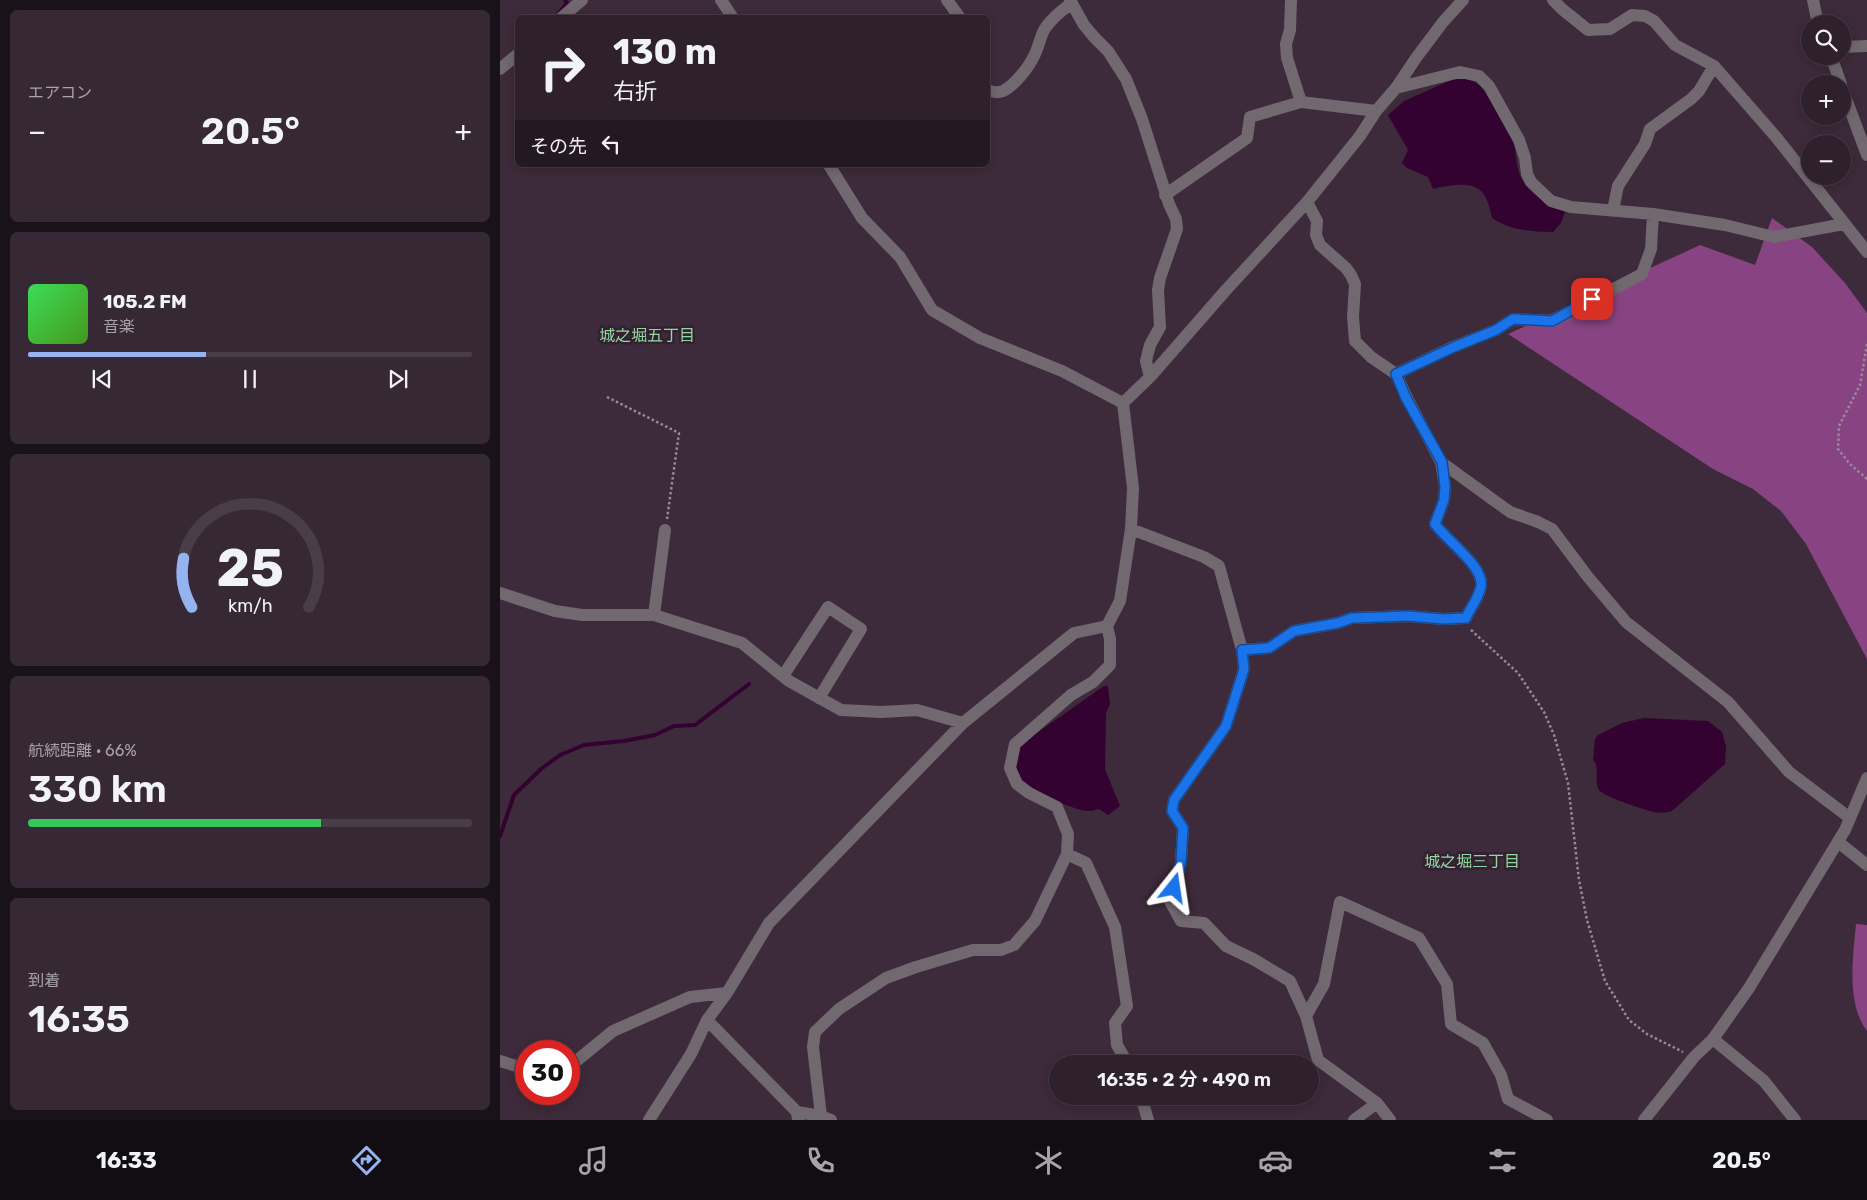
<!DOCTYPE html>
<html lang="ja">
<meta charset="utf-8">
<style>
:root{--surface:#2e202c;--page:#362834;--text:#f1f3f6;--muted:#a7a3a9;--line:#493e48;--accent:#95b2f1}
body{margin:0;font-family:Rubik,"Noto Sans JP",sans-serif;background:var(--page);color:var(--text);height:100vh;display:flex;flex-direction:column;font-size:19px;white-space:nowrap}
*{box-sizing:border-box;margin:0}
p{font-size:16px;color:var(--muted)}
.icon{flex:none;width:28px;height:28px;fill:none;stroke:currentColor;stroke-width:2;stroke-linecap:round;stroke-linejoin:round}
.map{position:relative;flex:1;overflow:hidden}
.side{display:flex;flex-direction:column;gap:10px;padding:10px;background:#191218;width:500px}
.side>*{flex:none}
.banner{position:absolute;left:15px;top:15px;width:475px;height:152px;border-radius:8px;box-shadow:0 2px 12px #0003,0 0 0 1px var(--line);background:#2e202c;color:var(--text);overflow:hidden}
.fabs{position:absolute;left:1301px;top:15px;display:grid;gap:10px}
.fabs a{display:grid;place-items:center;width:50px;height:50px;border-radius:50%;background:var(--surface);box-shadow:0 2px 12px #0003,0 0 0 1px var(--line);font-size:25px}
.speed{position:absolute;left:15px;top:1040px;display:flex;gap:10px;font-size:25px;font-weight:700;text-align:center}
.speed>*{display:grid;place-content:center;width:65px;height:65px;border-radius:50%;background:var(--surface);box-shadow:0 2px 12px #0003,0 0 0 1px var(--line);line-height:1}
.speed .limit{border:8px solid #d22;background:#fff;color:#111}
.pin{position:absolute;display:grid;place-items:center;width:42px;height:42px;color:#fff;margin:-21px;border-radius:10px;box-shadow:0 2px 8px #0006}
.me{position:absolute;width:55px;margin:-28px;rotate:15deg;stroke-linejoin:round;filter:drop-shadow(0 0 4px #0008)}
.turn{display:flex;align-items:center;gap:18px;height:105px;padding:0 15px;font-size:22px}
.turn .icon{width:65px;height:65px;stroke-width:2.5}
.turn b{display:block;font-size:35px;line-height:42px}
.then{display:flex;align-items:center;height:48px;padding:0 15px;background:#0003;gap:10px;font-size:19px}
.big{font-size:38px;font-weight:600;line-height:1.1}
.side .widget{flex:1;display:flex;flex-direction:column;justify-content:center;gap:8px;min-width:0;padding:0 18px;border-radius:8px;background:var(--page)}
.side .dial{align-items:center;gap:0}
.dial svg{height:130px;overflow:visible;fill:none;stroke:var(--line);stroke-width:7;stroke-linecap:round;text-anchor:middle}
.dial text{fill:var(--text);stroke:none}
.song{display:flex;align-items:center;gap:15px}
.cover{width:60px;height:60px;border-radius:8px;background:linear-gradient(135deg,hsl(130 70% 55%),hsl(100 70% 35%))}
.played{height:5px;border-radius:2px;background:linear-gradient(90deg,var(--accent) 40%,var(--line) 40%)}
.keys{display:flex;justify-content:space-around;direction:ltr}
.heat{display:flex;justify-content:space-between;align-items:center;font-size:28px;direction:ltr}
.charge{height:8px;border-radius:4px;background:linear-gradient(90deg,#34c759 66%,var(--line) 0)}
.trip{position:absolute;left:549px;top:1055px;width:270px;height:50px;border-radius:25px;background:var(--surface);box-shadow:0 2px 12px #0003,0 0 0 1px var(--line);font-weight:600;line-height:50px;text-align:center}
.tab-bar{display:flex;height:80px;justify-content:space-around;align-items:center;background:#120d12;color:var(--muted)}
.tab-bar .icon{width:35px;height:35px}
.tab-bar .active{color:var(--accent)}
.tab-bar b{font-size:22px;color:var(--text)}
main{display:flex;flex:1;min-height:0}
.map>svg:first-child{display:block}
.forest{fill:#884482}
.water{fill:#340231}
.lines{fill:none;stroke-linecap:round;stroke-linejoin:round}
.stream{stroke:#340231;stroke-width:4}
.path{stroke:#998a97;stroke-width:2.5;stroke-dasharray:2.5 2.5;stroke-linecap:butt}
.minor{stroke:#726870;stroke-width:12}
.tertiary{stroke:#726870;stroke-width:12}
.route-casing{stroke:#114b97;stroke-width:12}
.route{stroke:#1a73e8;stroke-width:9}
.labels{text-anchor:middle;stroke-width:5;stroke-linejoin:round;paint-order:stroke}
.neighbourhood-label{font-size:16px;fill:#93d6a1;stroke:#322130}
</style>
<main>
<section class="side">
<div class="widget"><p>エアコン</p>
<div class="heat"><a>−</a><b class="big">20.5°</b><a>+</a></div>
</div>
<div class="widget">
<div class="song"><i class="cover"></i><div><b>105.2 FM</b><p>音楽</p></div></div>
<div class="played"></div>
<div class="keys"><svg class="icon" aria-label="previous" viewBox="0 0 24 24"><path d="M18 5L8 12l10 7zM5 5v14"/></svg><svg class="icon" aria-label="pause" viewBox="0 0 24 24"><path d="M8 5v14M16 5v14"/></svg><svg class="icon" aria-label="next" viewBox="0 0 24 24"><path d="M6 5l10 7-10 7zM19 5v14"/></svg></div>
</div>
<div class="widget dial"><svg viewBox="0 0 100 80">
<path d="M14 69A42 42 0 1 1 86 69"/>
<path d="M14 69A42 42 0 0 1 9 39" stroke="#95b2f1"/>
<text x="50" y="56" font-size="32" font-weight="700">25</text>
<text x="50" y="72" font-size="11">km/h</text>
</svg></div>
<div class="widget"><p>航続距離 · 66%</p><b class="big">330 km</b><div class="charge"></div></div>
<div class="widget"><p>到着</p><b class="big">16:35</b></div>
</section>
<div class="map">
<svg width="1367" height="1120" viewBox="0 0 1367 1120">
<rect width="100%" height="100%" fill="#3d2a3a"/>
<path class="forest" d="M1272 218 1312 247 1345 283 1367 313V659L1306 544 1281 511 1253 489 1213 469 1008 334 1200 245 1255 265Z
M1356 924 1367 925V1031C1346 1004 1353 956 1356 924Z"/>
<path class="water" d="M958 77C966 79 973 80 979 85 987 92 1011 130 1013 140 1017 153 1015 169 1023 181 1036 202 1051 199 1065 212L1061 223 1053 232C1031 231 1011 231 992 218 990 210 988 198 982 192 971 180 947 186 933 189L928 177 907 168 902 163 908 150 888 115 904 101Z
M604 686H608L610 704 606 713 605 769 620 806 608 815 599 809C596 809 594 811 591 811 577 813 518 786 516 770 515 763 519 751 521 744Z
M1144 718 1208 721 1222 732 1226 746 1225 764 1172 811C1166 813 1159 813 1153 812 1143 809 1104 797 1099 790 1093 780 1101 768 1093 760L1095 739 1098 735 1122 723Z"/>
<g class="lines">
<path class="stream" d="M55 18 67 3 65 0
M0 836 14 795 41 769 60 755 84 745 124 741 155 735 174 726 195 725 249 684"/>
<path class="path" d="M1367 344 1360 385 1339 426 1338 449 1350 464 1367 479
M107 397 179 433 167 519
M971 630 1018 673 1044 712 1054 735 1068 783 1079 880 1087 920 1105 981 1129 1020 1147 1034 1183 1052"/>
<path class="minor" d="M221 0 233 18
M447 0 460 18
M570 0 584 25 594 37 608 51 626 79 642 119 669 204 676 219 677 229 660 278 658 290 660 327 650 345 646 361 650 377
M791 0 790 30 786 44 787 58 801 102
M1053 0 1062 9 1088 30 1110 29 1132 15 1145 16 1154 21 1175 45 1214 66 1276 137 1367 252
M1313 0 1318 24
M61 18 82 0
M1342 47 1367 46
M1331 56 1341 84
M0 69 18 54
M896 88 960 72 979 76 989 86 1019 140 1025 158 1027 174 1031 182 1051 201 1071 207 1153 214 1225 225 1274 237 1344 224
M1342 88 1367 155
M488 90C492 92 498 93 503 91 514 86 529 67 534 56 539 47 540 35 546 27 553 17 562 10 572 3
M329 165 362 218 400 257 432 310 480 338 562 371 623 403
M665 195 747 138 750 117 801 102 876 111
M1113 210 1118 186 1145 144 1150 129 1191 99 1199 91 1214 66
M896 374 953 347 996 330 1013 319 1052 321 1142 274 1151 249 1153 214
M941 462 1010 512 1038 522 1052 529 1088 577 1126 622 1228 702 1289 772 1350 818
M631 529 704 557 719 566 742 650 744 669 726 726 674 800 672 811 683 828 681 862 670 901 681 921 704 923 726 946 753 959 790 981 806 1016 818 1060 877 1103 890 1120
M0 593 55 611 82 615H154L242 643 289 681 341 710 382 712 417 710 463 723
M154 615 165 530
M742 650 769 648 794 631 838 623 852 618 908 616 943 619 966 618C970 608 980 597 981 586 984 566 946 540 935 524L944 500 945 486 941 462 907 398 896 374 871 357 855 341 853 317 855 284 851 275 846 268 820 245 816 235 817 221 807 202
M283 676 328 607 361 629 319 698
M1338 842 1367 865
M567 854 586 863 615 927 627 1006 615 1023 617 1045 628 1064
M806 1016 824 984 840 902 919 938 947 984 951 1024 983 1043 1001 1075 1008 1099 1047 1120
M207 1020 297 1112 298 1120
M1213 1039 1264 1081 1295 1120
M0 1061 26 1069
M69 1067 113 1031 190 997 227 993
M641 1096 648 1120
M297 1112 321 1116 331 1120
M321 1116 313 1047 315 1032 339 1009 386 978 416 967 473 950H501L514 945 535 921 567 854 568 834 557 807 529 793 517 784 510 768 515 744 571 695 593 682 610 665V639L607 626
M149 1120 191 1054 207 1020 227 993 269 923 463 723 574 633 607 626 620 601 631 529 633 488 623 403 650 377 726 290 807 202 860 136 876 111 896 88 916 58 943 22 963 0
M854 1120 877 1103"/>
<path class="tertiary" d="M1144 1120 1194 1057 1213 1039 1249 988 1345 830 1367 778"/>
</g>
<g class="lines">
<g class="route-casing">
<path id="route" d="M674 888 681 862 683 828 672 811 674 800 726 726 744 669 742 650 769 648 794 631 838 623 852 618 908 616 943 619 966 618C970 608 979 598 981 586 984 566 946 540 935 524L944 500 945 486 942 462 906 398 896 374 954 347 996 330 1013 319 1052 321 1092 299"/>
</g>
<use href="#route" class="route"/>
</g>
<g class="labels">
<g class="neighbourhood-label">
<text x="147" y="341">城之堀五丁目</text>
<text x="972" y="867">城之堀三丁目</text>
</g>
</g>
</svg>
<div class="fabs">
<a><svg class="icon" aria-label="search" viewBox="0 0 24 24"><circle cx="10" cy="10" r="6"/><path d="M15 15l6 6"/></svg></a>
<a>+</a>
<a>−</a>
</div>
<div class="speed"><div class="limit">30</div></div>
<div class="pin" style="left:1092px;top:299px;background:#d93025"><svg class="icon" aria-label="arrive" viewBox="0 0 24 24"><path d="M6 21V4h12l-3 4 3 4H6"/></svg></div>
<svg class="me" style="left:674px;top:888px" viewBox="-20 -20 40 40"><path d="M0-17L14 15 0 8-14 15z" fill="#1a73e8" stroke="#fff" stroke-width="4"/></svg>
<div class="trip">16:35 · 2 分 · 490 m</div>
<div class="banner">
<div class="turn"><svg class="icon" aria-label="right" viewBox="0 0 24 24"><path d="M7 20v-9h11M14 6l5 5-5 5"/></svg><div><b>130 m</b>右折</div></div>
<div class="then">その先<svg class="icon" aria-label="left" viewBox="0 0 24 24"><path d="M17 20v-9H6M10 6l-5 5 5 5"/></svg></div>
</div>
</div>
</main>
<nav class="tab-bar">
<b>16:33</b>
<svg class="icon active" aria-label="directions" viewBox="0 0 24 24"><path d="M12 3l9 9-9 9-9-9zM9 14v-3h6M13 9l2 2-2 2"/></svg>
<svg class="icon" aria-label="music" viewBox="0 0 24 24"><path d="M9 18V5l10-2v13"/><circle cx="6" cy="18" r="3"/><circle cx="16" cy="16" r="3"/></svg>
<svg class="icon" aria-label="phone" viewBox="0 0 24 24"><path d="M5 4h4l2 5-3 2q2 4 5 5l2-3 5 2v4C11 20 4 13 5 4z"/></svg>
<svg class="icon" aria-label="climate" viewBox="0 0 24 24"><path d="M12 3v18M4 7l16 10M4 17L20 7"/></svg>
<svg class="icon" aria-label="car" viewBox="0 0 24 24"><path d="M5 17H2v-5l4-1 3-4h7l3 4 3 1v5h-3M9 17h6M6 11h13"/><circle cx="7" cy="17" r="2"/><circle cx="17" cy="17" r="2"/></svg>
<svg class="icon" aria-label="filters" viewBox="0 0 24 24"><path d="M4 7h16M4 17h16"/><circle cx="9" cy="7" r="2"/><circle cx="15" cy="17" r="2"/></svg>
<b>20.5°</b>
</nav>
